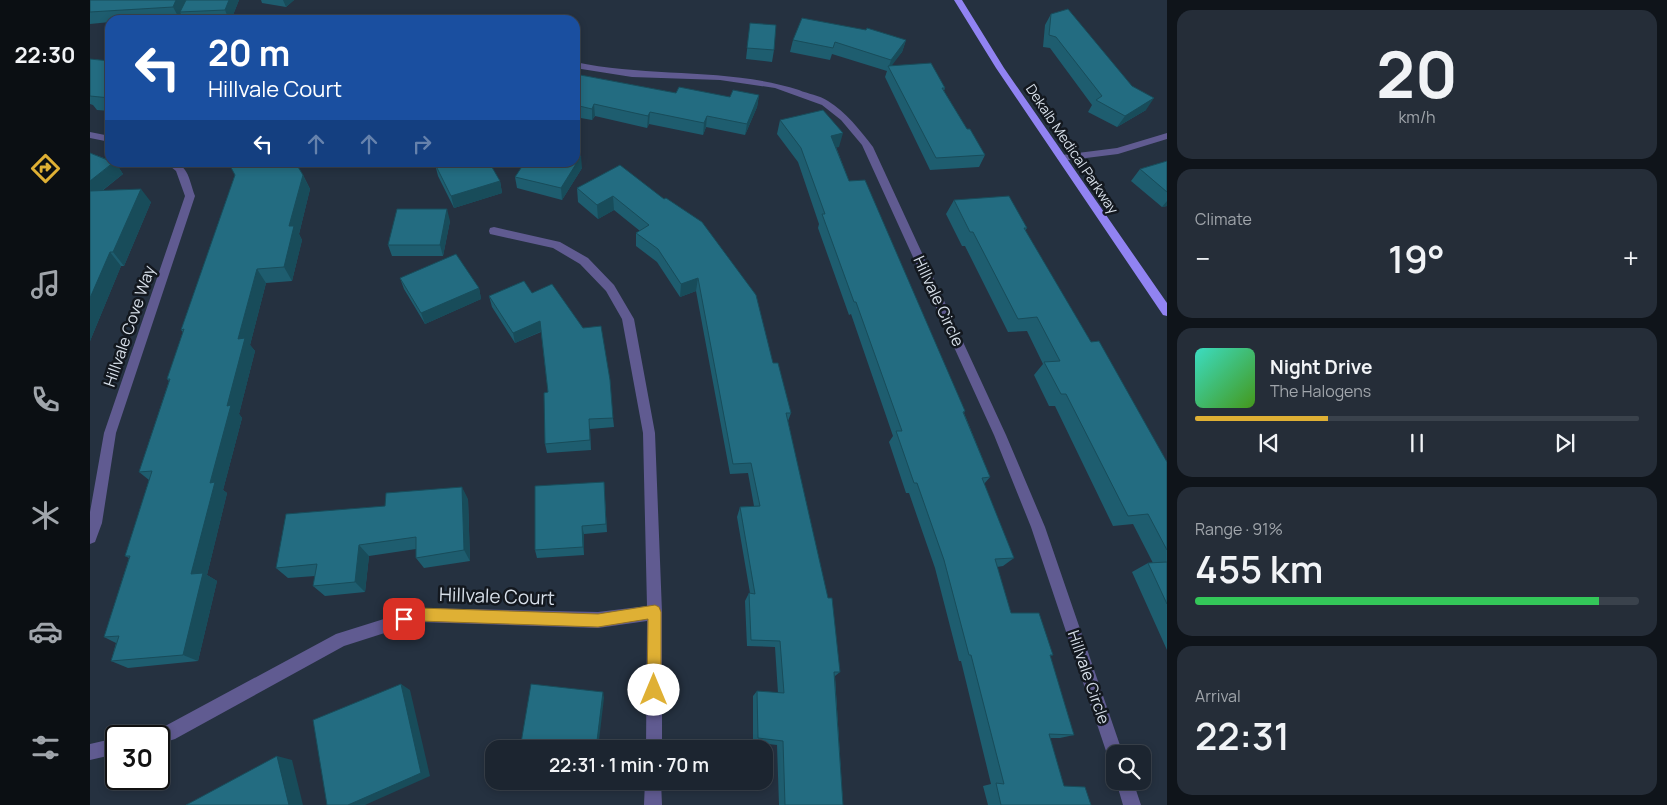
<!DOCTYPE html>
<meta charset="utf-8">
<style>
:root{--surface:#1c2530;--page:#252d38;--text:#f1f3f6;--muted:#a0a5ab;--line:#3a424c;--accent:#dfb034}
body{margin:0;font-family:Manrope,sans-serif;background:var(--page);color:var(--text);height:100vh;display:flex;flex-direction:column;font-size:19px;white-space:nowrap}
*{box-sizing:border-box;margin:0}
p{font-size:16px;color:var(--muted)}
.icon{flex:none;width:28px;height:28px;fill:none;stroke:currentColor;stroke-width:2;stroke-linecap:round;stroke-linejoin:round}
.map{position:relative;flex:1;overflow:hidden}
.side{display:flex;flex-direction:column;gap:10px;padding:10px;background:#0f141a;width:500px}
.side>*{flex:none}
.guide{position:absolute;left:15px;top:15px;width:475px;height:152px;border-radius:15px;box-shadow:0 2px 8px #0003,0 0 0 1px var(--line);background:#1a4fa0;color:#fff;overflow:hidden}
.buttons{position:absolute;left:1016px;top:745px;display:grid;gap:10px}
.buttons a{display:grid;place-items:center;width:45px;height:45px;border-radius:10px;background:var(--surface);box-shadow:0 2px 8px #0003,0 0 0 1px var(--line);font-size:25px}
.speed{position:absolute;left:15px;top:725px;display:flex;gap:10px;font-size:25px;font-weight:700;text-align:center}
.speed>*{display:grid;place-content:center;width:65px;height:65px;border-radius:50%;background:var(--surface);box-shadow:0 2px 8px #0003,0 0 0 1px var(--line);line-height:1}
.speed .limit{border:2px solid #111;border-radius:8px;background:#fff;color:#111}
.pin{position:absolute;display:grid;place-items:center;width:42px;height:42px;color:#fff;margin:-21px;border-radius:10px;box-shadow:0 2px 8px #0006}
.me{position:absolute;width:55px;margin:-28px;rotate:0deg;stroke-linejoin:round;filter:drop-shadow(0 0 4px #0008)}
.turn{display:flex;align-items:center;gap:18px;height:105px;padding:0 20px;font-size:22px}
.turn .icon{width:65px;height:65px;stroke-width:2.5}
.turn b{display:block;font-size:35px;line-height:42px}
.lanes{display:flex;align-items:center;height:48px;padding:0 20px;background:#0003;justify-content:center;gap:25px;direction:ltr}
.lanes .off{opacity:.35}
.big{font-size:38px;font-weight:600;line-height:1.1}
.side .tile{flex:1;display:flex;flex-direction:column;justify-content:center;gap:8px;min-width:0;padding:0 18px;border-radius:15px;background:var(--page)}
.side .dial{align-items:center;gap:0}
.dial b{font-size:65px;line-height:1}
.song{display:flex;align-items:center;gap:15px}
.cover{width:60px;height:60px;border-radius:8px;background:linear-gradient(135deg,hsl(170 70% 55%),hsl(100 70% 35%))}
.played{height:5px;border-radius:2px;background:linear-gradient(90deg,var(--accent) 30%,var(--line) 30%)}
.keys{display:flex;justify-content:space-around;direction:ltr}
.heat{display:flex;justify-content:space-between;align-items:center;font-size:28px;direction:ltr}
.charge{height:8px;border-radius:4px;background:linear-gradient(90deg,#34c759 91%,var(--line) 0)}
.trip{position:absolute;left:395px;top:740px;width:288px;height:50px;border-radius:15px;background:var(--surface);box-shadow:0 2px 8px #0003,0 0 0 1px var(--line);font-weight:600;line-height:50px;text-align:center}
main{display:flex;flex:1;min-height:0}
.tab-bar{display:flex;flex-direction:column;width:90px;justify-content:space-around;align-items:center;background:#0b0f13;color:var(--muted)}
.tab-bar .icon{width:35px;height:35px}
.tab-bar .on{color:var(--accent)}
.tab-bar b{font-size:22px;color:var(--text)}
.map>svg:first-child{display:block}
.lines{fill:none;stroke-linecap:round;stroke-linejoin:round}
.minor{fill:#605b91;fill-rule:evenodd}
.major{fill:#9183f2;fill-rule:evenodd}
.wall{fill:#1e5d6f}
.shaded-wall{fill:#184c5a}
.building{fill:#236c81;stroke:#184c5a}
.route{fill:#dfb034;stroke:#917222}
.labels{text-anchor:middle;stroke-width:5;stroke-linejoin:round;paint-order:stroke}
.far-street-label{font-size:14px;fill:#d7dfe9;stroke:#13181f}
.street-label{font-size:16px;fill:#d7dfe9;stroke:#13181f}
.near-street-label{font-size:19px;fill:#d7dfe9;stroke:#13181f}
</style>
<main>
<nav class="tab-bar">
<b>22:30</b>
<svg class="icon on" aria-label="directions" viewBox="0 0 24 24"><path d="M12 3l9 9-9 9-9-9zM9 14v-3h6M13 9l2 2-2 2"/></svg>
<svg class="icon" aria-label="music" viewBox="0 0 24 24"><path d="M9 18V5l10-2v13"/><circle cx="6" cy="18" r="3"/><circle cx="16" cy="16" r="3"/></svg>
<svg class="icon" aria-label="phone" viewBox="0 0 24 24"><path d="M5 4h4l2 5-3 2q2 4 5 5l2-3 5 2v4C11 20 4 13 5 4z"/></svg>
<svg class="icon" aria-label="climate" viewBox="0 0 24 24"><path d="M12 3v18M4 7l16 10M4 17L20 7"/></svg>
<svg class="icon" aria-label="car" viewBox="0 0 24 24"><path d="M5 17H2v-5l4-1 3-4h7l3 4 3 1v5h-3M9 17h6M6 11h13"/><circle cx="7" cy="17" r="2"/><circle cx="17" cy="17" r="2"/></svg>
<svg class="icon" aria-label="filters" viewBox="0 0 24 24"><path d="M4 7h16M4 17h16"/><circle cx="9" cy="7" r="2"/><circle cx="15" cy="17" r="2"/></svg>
</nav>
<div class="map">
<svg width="1077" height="805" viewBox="0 0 1077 805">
<rect width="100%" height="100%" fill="#253140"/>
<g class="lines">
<path class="minor" d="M485 62C559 78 637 67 709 90 718 94 729 95 738 101 756 112 770 130 783 147L916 435 955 527 1033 754H1025V762L1019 760 1017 754 941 527 904 435 772 145 751 120 732 105 685 88 630 80 542 77 485 68Z
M0 132 20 136V142L0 138Z
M1077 133V139L1028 154 972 161 967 158 972 155 1027 148Z
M75 162C99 162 98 177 105 196L26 433 12 523 5 542 0 544V512L14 433 95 196 86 171Z
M404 227 470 242 498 258 524 285 544 319 565 433 572 612V749H556L557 621 508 628 329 622 254 646 85 739 69 744V736H58L60 730 77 725 246 634 329 608 508 612 557 606 553 433 532 319 516 291 490 264 463 248 400 234 399 231 400 228Z
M26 738V754L0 760V744Z
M555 781H571L572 805H554Z
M1026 781H1043L1051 805H1033Z"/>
<path class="major" d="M864 0H872L914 68 1077 303V316L1073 315 906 68Z"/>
</g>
<path class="wall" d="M0 0H149L141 20H94L91 14 89 18 62 20H20V22L0 24Z
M171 0H204L196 7 172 3Z
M961 14 1056 110 1027 127 998 112 1002 105 960 48 953 47 955 25Z
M660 23 684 50 682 62 656 59Z
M703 40H816L812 52 801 65 855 88 854 91 877 129 895 155 889 167 840 170 795 77 797 71 742 54 740 60 700 52Z
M0 59 20 61V111L7 110 3 105 0 104Z
M485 74 586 93 640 97 669 95 667 107 655 135 616 127 613 135 559 124 557 128 505 116 502 120 485 117Z
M690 120 749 147H746L759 181 875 411 874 413 900 477 894 484 924 558 913 566 907 567 921 613 963 655 960 656 984 735 970 738H960L974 786 1001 805H898L893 786 901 784 871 661H869L845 568 819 493H816L799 442 803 436 761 314 759 315 728 228 729 224 708 162 687 134Z
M0 153 25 162 33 174 12 191 61 202 34 266H31L0 341Z
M1077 161V206L1072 207 1041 181 1050 169Z
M345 164 410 181 412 193 364 208 348 176Z
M530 165 683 363 701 413 698 421 750 672 745 676 753 805H689L687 745 663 742V696L667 691 688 693 685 647 657 646 655 601 659 593H660L647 517 650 507 664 506 658 473 640 474 606 291 590 297 567 262 546 246V233L550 231 524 210 508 219 488 202 487 188Z
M492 168 472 200 427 188 425 177Z
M145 175H213L220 189 209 234 212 240 202 281 176 283 160 345 165 351 149 414 152 418 133 490 137 493 117 575 127 581 108 661 38 668 21 661 26 643 14 637 39 558 35 556 59 480 49 472 79 381 77 379 93 332 91 330Z
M864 200 937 228 935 231 1001 342 1077 462V650L1042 572 1058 563H1063L1043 524 1023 526 965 406H959L944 375 953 364 937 331 918 332 875 246H872L856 214Z
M360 221 353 256H302L298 245Z
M310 278 389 288 391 299 335 324 314 289Z
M434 281 523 418 524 427 500 429 501 450 457 453 455 444 458 392 451 332 425 343 402 307 399 296Z
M514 482 517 532 494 534V555L447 558 445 550Z
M378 499 380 561 334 568 326 558V549L279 556 275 592 235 596 223 586 225 576 198 578 186 568 295 506Z
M485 781H504V783Z"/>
<path class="shaded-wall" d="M86 0H98L90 12 91 14 89 18 83 7Z
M139 0H149L141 20H139L135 10Z
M193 0H204L196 7Z
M816 40 812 52 800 68 799 66 801 60Z
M669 95 667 107 655 135 657 124Z
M1064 98 1056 110 1027 127 1035 116Z
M504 104 505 116 502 120V109Z
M560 112 559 124 557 128 558 116Z
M617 116 616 127 613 135 614 123Z
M753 133 749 147 737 150 741 136Z
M491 156 492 168 472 200 471 188Z
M25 162 33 174 0 200V181Z
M213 175 220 189 209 234 212 240 202 281 194 267 199 226Z
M410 181 412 193 364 208 361 196Z
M51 189 61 202 34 266 23 252Z
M523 196 524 210 508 219 507 205Z
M1077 201V206L1072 207Z
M357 209 360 221 353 256 350 245Z
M20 252 31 266 0 341V298Z
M167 269 176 283 160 345 165 351 149 414 152 418 133 490 137 493 117 575 127 581 108 661 93 655 101 574 137 406 148 339Z
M608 278 606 291 590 297 591 284Z
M389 288 391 299 335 324 331 313Z
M450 321 452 331 425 343 423 333Z
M372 487 378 499 380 561 374 550Z
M492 526 494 534V555L493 547Z
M269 545 279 556 275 592 265 582Z
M311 684 320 690 340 776 275 805H258Z
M513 692 514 698 508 749H506Z
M187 756 202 760 213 805H199Z"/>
<path class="building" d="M0 0H86L83 7 0 12Z
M96 0H139L135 10 90 12Z
M978 9 1042 86 1064 98 1035 116 1006 100 1012 96 966 37 959 35 961 14Z
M712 18 776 30 777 28 816 40 801 60 745 42 743 48 703 40Z
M660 23 686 25 684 50 657 48Z
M0 59 20 61V62L16 66 20 67V98L0 96Z
M841 63 855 88H852L877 129H880L895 155 846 158 798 66Z
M485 74 586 93 589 87 640 97 643 90 669 95 657 124 617 116 614 123 560 112 558 116 504 104 502 109 485 105Z
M733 110 753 133 741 136 759 181 775 180 875 411 873 412 900 477 892 478 924 558 905 559 921 613H949L963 655H960L984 735 959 734 974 786 995 787 1001 805H911L906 783 914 784 881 655H879L854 560 827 483H824L806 431H812L766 302H764L732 214H735L711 148 690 120Z
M0 153 20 161V162H24L0 181Z
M485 155 491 156 471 188 425 177 435 162H485Z
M1077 161V192L1050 169Z
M138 162H205L213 175 199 226H204L194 267 167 269 148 339 155 338 137 406 141 405 120 483 125 482 101 574 113 573 93 655 21 661 29 636 14 637 40 556H35L62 471 49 472 80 379H77L94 329 91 330 145 175Z
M351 162H399L410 181 361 196 345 164Z
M530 165 574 199 576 198 612 222 666 295 683 363H688L701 413H696L738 598H742L750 672H744L753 805H695L693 741 668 738 667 691 694 693 690 641 661 640 659 593 665 594 650 507 670 506 661 463 643 464 608 278 591 284 568 249 546 233 559 225 523 196 507 205 487 188Z
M51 189 23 252H20L0 298V191Z
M919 196 937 228H934L1001 342 1009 341 1077 462V550L1058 514 1038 516 976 394H971L954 362 970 361 947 317 928 319 883 232H880L864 200Z
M307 209H357L350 245H298Z
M366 254 389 288 331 313 310 278Z
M434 281 442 293 462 284 493 328 511 326 520 380 523 418 499 419 500 440 455 444 454 393 458 392 450 321 423 333 399 296Z
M514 482 516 524 492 526 493 547 445 550V486Z
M372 487 374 550 326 558V537L269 545 265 582 223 586 227 564 186 568 196 514 295 506 296 493Z
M1077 562V604L1058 563Z
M311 684 331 773 258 805H237L223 720Z
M441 684 513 692 506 749H430Z
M187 756 199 805H96Z"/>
<path class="route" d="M565 605 569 607 571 612V690L569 695 564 697 559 695 557 690 558 619 508 627 329 621 314 626 309 624 307 619 309 615 329 608 508 614Z"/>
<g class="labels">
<g class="far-street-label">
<text transform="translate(982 149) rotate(56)" y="5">Dekalb Medical Parkway</text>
</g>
<g class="street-label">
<text transform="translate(849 301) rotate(65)" y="6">Hillvale Circle</text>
<text transform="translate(39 326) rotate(-71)" y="6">Hillvale Cove Way</text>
<text transform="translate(999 677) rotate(71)" y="6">Hillvale Circle</text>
</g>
<g class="near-street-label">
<text transform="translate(407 596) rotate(2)" y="7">Hillvale Court</text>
</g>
</g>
</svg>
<div class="buttons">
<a><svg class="icon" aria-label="search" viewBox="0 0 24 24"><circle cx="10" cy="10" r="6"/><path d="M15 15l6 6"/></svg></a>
</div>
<div class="speed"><div class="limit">30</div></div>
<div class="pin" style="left:314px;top:619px;background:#d93025"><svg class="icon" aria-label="arrive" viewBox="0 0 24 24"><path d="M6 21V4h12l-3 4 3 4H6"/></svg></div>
<svg class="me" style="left:564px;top:690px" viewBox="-20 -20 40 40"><circle r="19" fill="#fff"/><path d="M0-13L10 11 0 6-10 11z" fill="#dfb034"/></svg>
<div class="trip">22:31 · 1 min · 70 m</div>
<div class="guide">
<div class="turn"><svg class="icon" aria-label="left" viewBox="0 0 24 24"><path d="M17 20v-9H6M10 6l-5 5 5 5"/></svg><div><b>20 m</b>Hillvale Court</div></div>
<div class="lanes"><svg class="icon" aria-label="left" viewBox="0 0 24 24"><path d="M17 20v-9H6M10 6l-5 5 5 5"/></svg><svg class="icon off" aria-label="ahead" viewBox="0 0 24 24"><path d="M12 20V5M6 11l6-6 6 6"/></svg><svg class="icon off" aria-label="ahead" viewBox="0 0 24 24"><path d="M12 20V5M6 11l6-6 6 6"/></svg><svg class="icon off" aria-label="right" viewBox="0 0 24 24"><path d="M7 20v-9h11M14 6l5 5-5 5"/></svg></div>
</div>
</div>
<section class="side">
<div class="tile dial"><b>20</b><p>km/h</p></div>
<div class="tile"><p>Climate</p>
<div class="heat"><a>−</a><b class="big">19°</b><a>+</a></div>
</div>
<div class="tile">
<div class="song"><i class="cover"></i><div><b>Night Drive</b><p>The Halogens</p></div></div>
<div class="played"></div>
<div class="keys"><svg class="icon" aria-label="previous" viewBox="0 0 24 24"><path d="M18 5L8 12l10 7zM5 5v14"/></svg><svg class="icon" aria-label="pause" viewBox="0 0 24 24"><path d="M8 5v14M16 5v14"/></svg><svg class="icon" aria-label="next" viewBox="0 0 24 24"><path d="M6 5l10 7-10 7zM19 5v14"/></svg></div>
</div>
<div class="tile"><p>Range · 91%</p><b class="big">455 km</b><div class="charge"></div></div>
<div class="tile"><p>Arrival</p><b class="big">22:31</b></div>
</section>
</main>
